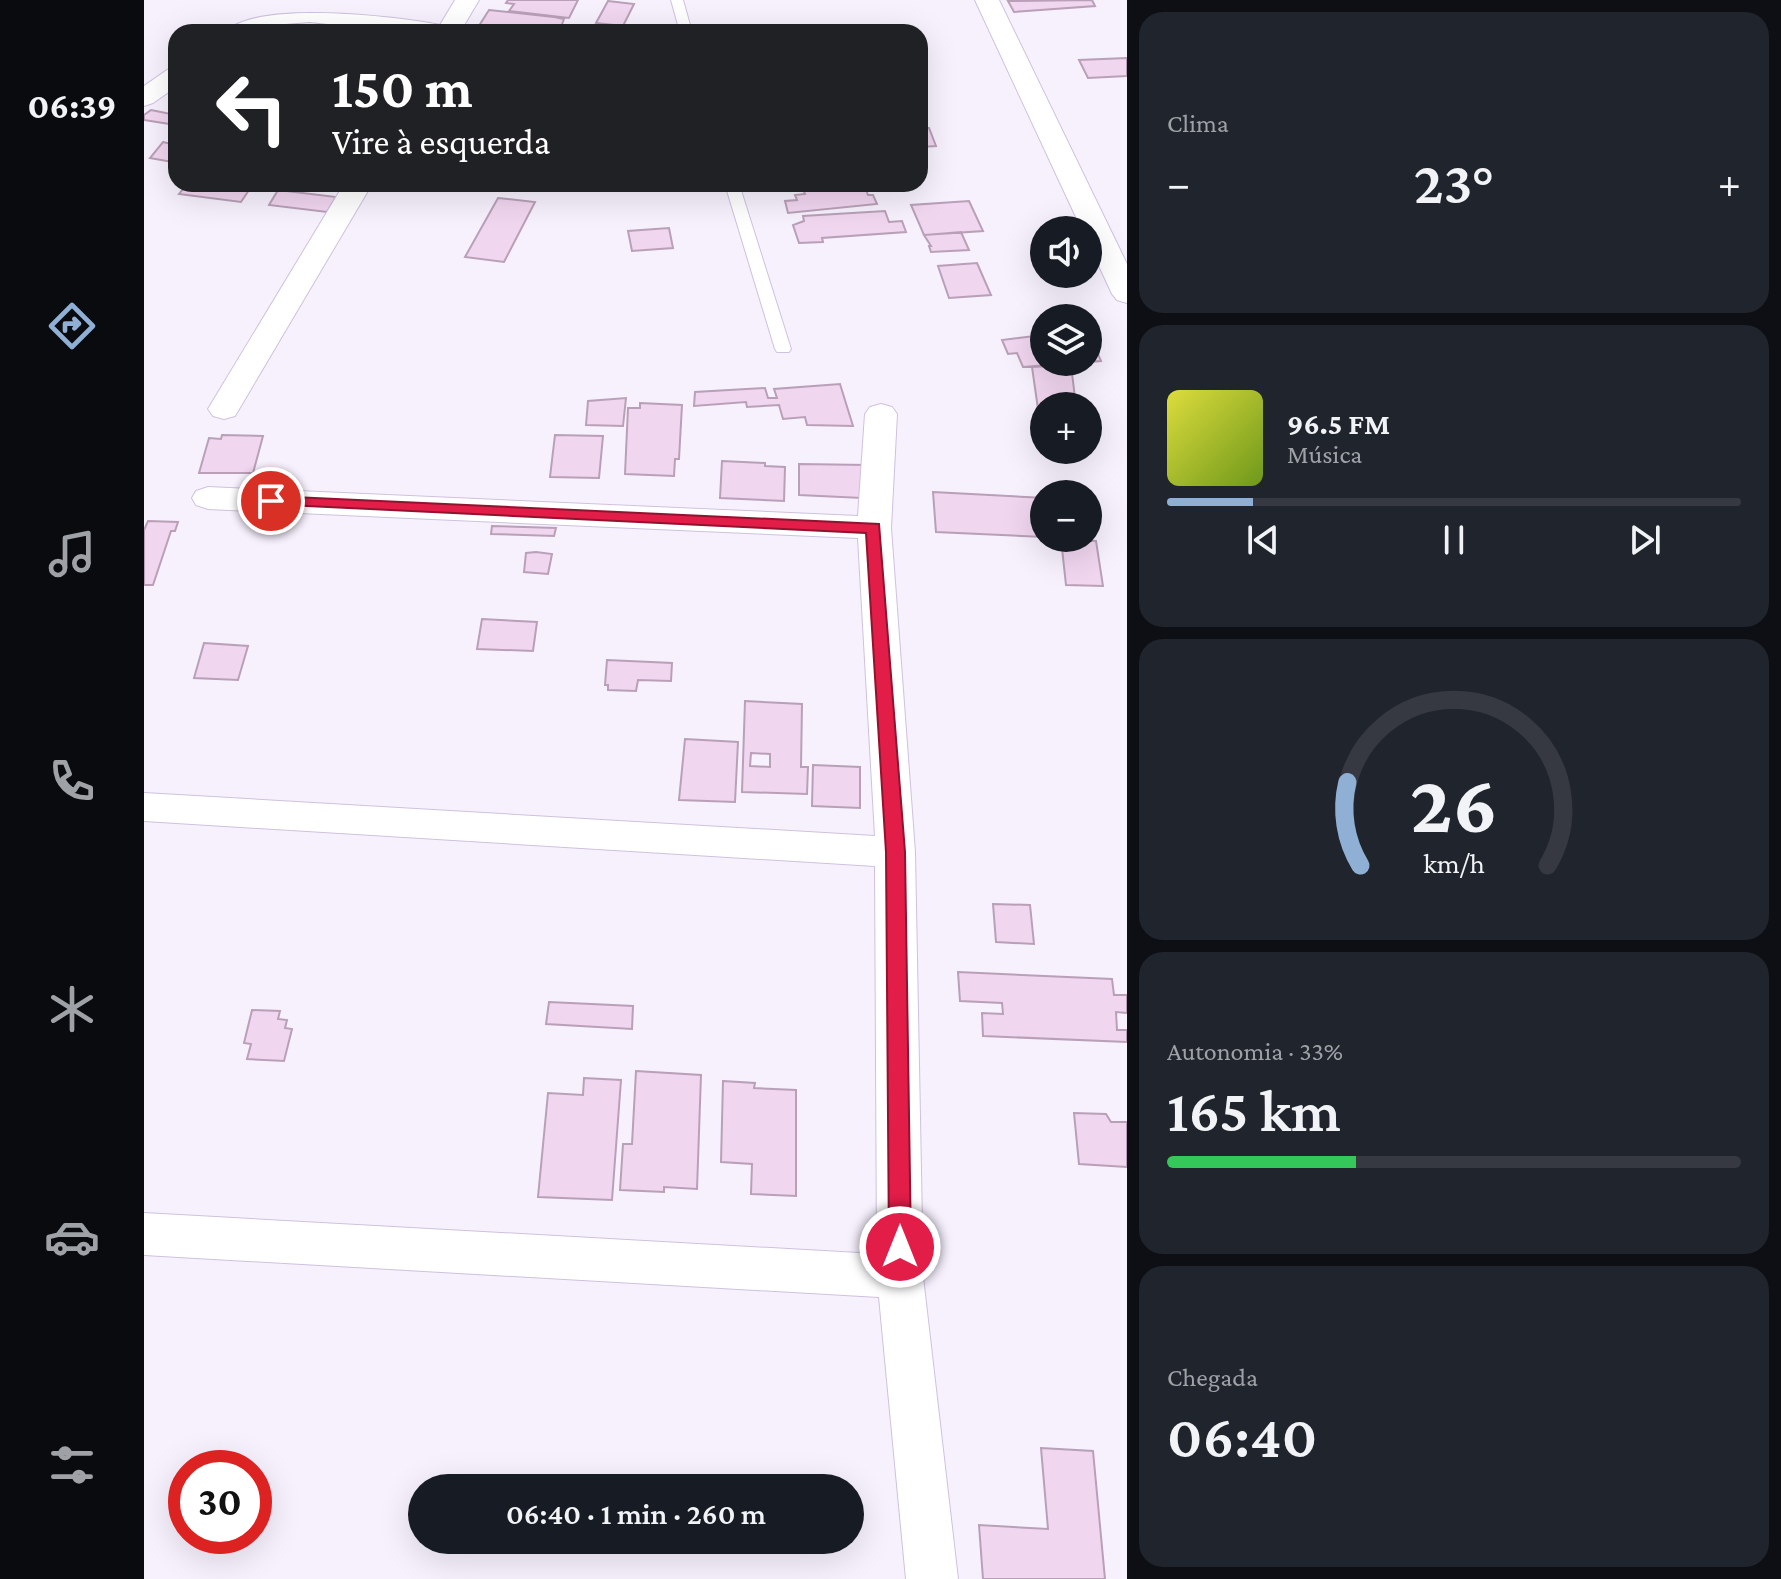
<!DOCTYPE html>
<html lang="pt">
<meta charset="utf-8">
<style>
:root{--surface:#171b24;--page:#20242c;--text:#f1f3f6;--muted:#9ea1a6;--line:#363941;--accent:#8fafd4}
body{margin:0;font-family:"Crimson Pro",serif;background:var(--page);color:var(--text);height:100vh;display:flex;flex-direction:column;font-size:30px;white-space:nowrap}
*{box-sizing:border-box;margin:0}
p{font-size:26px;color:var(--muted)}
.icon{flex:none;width:44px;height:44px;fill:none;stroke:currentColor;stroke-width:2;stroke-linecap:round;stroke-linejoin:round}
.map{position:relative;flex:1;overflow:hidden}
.side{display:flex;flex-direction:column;gap:12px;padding:12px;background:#0d0f14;width:654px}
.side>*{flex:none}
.hud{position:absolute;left:24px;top:24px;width:760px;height:168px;border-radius:24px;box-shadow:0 8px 32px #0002;background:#202124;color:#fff;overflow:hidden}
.buttons{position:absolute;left:886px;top:216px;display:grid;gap:16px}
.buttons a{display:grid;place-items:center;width:72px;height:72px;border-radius:50%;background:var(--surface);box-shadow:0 8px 32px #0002;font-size:40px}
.speed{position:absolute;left:24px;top:1450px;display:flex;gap:16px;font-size:40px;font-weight:700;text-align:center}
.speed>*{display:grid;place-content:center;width:104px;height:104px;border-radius:50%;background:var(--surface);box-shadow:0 8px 32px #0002;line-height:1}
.speed .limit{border:12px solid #d22;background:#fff;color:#111}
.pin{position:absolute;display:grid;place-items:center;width:68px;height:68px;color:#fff;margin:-34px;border:4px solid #fff;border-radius:50%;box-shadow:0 2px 8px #0007}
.me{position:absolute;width:88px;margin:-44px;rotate:0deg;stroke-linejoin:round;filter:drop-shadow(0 0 6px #0008)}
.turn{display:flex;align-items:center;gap:28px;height:168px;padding:0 32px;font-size:36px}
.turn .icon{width:104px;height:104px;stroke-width:2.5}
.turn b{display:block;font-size:56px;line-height:68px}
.big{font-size:60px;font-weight:600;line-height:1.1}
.side .widget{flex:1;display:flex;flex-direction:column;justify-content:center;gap:12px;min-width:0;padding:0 28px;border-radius:24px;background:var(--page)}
.side .dial{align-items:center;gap:0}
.dial svg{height:208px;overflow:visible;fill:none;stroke:var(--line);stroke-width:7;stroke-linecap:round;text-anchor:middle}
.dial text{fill:var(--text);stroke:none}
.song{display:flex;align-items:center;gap:24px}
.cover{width:96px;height:96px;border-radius:12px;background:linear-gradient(135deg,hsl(60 70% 55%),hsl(80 70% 35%))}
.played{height:8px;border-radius:4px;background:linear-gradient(90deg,var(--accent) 15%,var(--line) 15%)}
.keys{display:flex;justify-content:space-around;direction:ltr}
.heat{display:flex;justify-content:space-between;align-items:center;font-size:44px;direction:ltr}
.charge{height:12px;border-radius:6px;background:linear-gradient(90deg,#34c759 33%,var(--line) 0)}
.trip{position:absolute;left:264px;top:1474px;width:456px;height:80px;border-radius:40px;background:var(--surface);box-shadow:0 8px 32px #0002;font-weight:600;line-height:80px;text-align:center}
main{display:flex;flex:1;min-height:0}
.menu{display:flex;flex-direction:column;width:144px;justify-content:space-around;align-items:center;background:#090b0e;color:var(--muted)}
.menu .icon{width:56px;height:56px}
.menu .current{color:var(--accent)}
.menu b{font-size:36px;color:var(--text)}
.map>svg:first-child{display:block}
.building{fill:#f1d6f0;stroke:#b9a0b8;stroke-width:2;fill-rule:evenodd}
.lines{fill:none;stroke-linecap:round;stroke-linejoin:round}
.lane-casing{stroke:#cfc1df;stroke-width:2}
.street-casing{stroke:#cfc1df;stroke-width:2}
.lane{fill:#fff;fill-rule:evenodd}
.street{fill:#fff;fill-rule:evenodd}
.route{fill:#e11d48;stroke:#92132f;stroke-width:2}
</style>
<main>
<nav class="menu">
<b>06:39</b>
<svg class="icon current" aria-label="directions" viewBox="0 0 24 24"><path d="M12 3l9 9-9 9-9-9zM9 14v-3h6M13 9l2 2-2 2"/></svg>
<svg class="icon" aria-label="music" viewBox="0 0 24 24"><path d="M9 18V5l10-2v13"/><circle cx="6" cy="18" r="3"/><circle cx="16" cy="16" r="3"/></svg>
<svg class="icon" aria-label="phone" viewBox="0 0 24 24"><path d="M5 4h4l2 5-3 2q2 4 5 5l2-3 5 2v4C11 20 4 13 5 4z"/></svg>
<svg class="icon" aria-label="climate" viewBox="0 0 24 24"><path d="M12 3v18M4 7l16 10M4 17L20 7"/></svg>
<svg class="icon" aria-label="car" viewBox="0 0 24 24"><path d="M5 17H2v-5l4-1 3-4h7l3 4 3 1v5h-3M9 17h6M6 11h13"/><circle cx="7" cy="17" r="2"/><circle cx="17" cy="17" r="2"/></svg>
<svg class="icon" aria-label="filters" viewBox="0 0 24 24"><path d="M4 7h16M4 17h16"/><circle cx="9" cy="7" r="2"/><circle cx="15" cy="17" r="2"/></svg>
</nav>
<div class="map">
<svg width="983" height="1579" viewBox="0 0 983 1579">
<rect width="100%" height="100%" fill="#f7f1fe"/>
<path class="building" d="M364 0H434L425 18 365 11 370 4 362 3Z
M948 0 951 6 870 12 864 1Z
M464 1 490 4 479 26 452 23Z
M345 10 410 17 420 19 415 32H331Z
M452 23 479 26 475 32H447Z
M983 58V76L944 78 935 60Z
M7 110 32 115V125L0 120V115Z
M776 128H785L792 146 776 147Z
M19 142 32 145V156L28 162 6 158Z
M43 184H109L97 202 35 194Z
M720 184 724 195H729L733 204 644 213 641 201 653 200 651 195 661 194 657 185Z
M134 190 192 197 183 212 125 205Z
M354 198 391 202 360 262 321 257Z
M825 201 839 231 780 235 767 205Z
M741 211 745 222 758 221 762 232 678 238 679 242 655 243 649 225 660 221 659 216Z
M525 228 529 248 488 251 484 231Z
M817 232 825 250 787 252 785 246H787L780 235Z
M833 263 847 295 805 298 794 266Z
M944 331 957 361 879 367 873 353 864 354 858 340 900 335V362H944Z
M927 365 932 406H900V416H895L888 367Z
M696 384 709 426 663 425 661 417 639 419 635 405 603 407 602 402 550 406 551 392 621 388 624 398H633L630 389Z
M482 398 479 426 442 425 444 401Z
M496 403 538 405 535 459H531L530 476 481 474 484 408H496Z
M78 435 119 436 109 473H55L65 438 77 439Z
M411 435 459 436 455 478 406 477Z
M578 461 621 463V466L641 467 640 501 576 498Z
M655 464 723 465 718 498 655 495Z
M789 492 900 498V537L792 532Z
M4 521 34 522 31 531H27L9 585H0V530Z
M348 526 412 528 410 536 347 534Z
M917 539 952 541 959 586 922 585Z
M392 552 408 554 404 574 380 572 382 553Z
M338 619 393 622 389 651 333 649Z
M60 643 104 646 94 680 50 678Z
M463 660 528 663 527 681 494 680 492 691 464 690V685H461Z
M601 701 658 704 657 767H664L663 794 598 792ZM607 753 626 754V767L606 766Z
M541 739 594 742 591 802 535 800Z
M669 765 716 767V808L668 806Z
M849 904 886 905 890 944 852 942Z
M814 972 968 979 970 995H983V1013L972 1012 973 1030H983V1042L839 1036 838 1013 859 1014 858 1003 816 1001Z
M405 1002 489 1006 488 1029 402 1024Z
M108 1010 136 1011 134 1019 143 1020 141 1028 148 1029 140 1061 103 1059 107 1044 100 1043Z
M492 1071 557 1075 553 1189 520 1187V1192L476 1190 479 1144H488Z
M440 1078 477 1080 468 1200 394 1197 404 1093 439 1095Z
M579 1081 611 1083 610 1088 652 1090V1196L607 1194 608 1164 577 1162Z
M930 1113 962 1114 967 1122H983V1167L935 1164Z
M897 1448 949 1451 961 1579H839L835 1525 904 1529Z"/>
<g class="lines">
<g class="lane-casing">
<path id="lane" d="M527 0H539L548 32H536Z
M581 184H595L647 349 645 352H633L631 349Z"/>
</g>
<g class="street-casing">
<path id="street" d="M311 0H335L316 32H255L166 22 141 24 115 32H82C111 0 252 16 296 25Z
M831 0H855L983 264V303L973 300 968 294 944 242V230H938Z
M32 67V87L9 103 0 106V86L23 70Z
M200 184H228L91 416 80 419 69 416 64 409Z
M737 404 748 407 753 414 747 528 771 852 779 1277 814 1579H762L735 1297 0 1255V1213L733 1254 731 866 0 821V793L731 836 714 538 64 509 52 505 48 498 52 491 64 487 714 516 721 414 726 407Z"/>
</g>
<use href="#lane" class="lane"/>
<use href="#street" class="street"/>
</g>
<path class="route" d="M127 496 735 524 761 852 767 1247 763 1254 756 1257 748 1254 745 1247 742 852 722 533 122 504V497Z"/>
</svg>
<div class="buttons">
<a><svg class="icon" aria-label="sound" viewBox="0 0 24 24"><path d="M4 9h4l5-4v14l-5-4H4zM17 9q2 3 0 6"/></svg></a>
<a><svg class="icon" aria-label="layers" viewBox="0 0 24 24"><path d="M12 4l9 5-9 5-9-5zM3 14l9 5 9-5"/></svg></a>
<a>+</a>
<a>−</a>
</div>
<div class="speed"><div class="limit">30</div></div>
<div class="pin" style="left:127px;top:501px;background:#d93025"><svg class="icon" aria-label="arrive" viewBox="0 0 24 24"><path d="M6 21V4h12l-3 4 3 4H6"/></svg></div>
<svg class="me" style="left:756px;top:1247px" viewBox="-20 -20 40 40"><circle r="17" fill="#e11d48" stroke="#fff" stroke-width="3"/><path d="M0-11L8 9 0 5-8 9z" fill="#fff"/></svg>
<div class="trip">06:40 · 1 min · 260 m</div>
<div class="hud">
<div class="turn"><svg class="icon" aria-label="left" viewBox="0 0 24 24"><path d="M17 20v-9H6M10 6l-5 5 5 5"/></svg><div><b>150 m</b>Vire à esquerda</div></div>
</div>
</div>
<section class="side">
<div class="widget"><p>Clima</p>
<div class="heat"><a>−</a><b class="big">23°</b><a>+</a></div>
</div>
<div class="widget">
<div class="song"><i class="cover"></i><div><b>96.5 FM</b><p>Música</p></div></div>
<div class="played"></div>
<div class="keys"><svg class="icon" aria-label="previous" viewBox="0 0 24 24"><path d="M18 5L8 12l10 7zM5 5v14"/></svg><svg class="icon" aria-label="pause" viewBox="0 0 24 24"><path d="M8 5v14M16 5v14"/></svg><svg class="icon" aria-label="next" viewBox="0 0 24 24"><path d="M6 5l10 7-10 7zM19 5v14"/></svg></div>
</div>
<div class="widget dial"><svg viewBox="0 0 100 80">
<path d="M14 69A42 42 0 1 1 86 69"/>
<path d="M14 69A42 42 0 0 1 9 37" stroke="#8fafd4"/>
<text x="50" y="56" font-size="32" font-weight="700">26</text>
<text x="50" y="72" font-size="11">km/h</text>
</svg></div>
<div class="widget"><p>Autonomia · 33%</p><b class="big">165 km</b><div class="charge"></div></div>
<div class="widget"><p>Chegada</p><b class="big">06:40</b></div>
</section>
</main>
